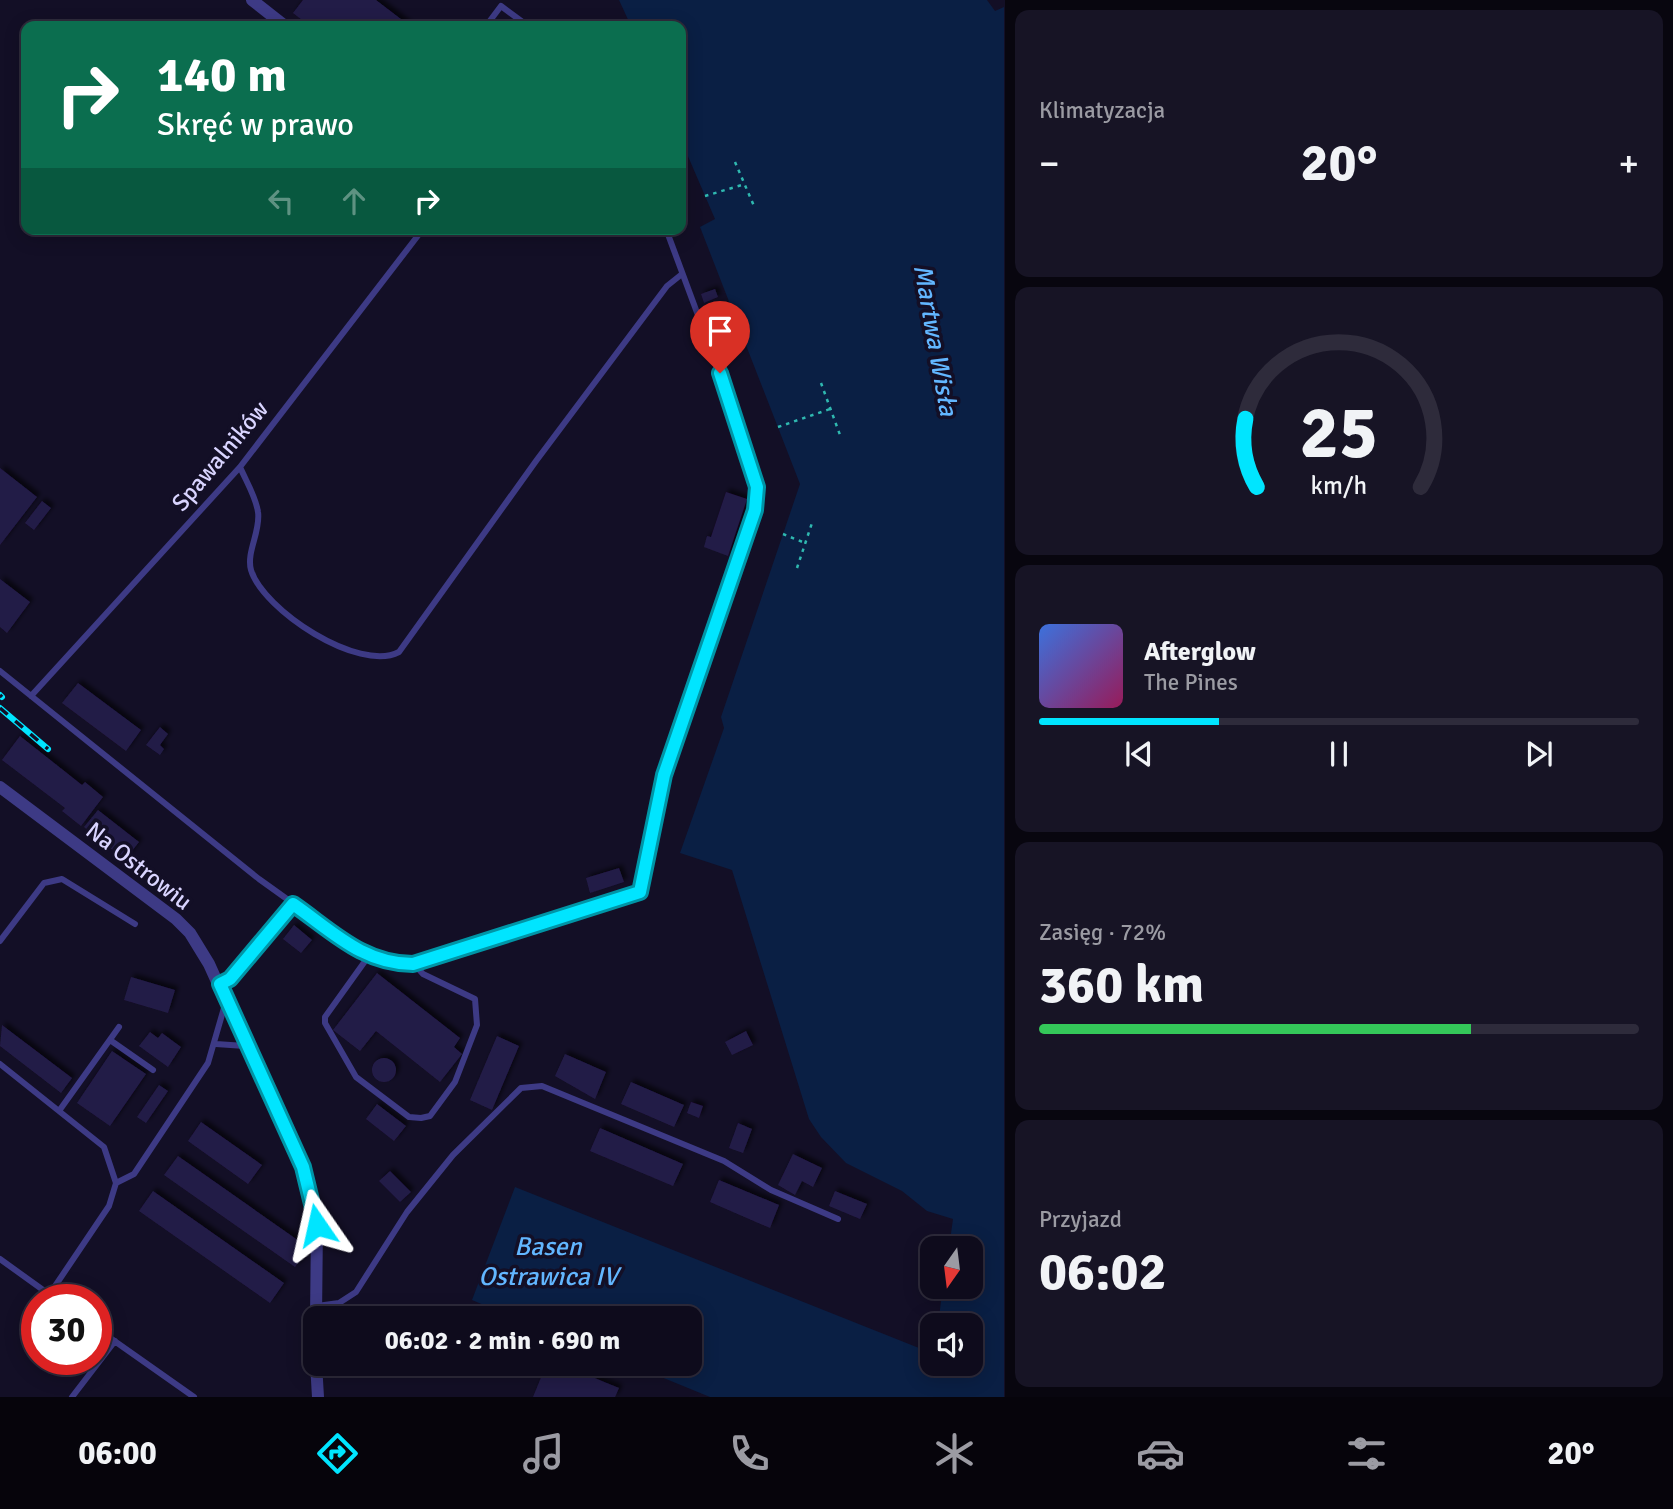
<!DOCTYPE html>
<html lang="pl">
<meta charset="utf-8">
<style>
:root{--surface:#0e0b1c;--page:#171425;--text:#f1f3f6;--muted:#9b9ba3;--line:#2e2b3b;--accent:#00e5ff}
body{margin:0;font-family:Signika,sans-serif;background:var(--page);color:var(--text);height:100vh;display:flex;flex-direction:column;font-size:26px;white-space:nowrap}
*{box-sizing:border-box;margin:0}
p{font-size:23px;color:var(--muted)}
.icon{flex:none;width:38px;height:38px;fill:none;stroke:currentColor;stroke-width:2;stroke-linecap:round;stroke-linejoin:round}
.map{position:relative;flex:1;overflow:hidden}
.side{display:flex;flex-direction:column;gap:10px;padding:10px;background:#08060f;width:668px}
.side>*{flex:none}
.hud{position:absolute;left:21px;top:21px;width:665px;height:214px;border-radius:14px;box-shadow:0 4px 18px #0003,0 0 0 2px var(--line);background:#0b6e4f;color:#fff;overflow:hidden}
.needle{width:46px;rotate:194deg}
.controls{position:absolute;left:920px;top:1236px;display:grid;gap:14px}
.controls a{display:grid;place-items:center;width:63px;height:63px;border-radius:14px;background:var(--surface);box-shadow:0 4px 18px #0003,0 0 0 2px var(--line);font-size:35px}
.speed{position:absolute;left:21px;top:1284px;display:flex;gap:14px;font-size:35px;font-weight:700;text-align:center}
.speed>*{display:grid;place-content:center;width:91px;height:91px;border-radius:50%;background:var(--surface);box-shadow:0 4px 18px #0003,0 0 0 2px var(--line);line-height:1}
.speed .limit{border:10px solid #d22;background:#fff;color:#111}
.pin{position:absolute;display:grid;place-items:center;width:60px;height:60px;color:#fff;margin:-72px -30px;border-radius:50% 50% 50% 0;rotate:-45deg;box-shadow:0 0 7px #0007}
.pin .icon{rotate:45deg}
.me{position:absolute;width:77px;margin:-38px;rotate:349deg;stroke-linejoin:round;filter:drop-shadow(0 0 5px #0008)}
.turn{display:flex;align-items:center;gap:24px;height:147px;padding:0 21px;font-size:32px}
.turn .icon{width:91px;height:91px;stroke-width:2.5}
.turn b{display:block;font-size:49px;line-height:60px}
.lanes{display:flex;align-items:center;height:66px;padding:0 21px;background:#0003;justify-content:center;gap:35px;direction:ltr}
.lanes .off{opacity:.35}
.big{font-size:52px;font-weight:700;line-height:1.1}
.side .card{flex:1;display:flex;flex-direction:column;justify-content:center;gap:10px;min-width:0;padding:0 24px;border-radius:14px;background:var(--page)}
.side .dial{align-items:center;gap:0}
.dial svg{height:182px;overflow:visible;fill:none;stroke:var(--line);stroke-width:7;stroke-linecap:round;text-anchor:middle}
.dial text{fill:var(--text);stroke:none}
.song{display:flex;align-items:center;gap:21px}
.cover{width:84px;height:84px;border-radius:10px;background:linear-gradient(135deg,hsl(220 70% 55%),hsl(330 70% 35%))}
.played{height:7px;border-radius:4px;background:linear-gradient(90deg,var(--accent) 30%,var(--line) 30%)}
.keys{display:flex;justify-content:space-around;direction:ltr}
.heat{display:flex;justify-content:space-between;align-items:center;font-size:38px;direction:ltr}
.charge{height:10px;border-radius:5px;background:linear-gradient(90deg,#34c759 72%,var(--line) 0)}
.trip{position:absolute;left:303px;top:1306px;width:399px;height:70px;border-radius:14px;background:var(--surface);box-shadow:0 4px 18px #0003,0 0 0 2px var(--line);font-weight:700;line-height:70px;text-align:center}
.dock{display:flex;height:112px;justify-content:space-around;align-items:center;background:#06040b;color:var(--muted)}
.dock .icon{width:49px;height:49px}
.dock .current{color:var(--accent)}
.dock b{font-size:32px;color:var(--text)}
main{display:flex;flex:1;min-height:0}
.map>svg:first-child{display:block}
.water{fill:#0a1f44}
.building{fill:#241b47;filter:url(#shadow)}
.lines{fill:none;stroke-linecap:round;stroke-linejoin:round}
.path{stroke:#2fb8b0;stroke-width:2.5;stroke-dasharray:3.5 5;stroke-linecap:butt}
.lane{stroke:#3d3a85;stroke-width:6}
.street{stroke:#3d3a85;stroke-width:12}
.rail-casing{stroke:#00e5ff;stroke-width:6}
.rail{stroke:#130f26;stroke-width:3.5;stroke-dasharray:10;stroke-linecap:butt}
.route-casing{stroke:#0095a6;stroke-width:18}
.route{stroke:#00e5ff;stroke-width:12}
.labels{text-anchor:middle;stroke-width:7;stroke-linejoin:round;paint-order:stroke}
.street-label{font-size:24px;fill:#d9d4ff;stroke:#130f26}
.water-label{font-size:26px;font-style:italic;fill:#62b6ff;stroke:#130f26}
</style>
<main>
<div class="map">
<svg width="1005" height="1397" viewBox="0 0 1005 1397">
<defs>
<filter id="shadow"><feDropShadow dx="3.5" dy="-3.5" stdDeviation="2" flood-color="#0009"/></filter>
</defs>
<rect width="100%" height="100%" fill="#130f26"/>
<path class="water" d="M619 0H987L995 11 1004 7V1397H710L627 1363H690V1318H515L472 1300 515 1187 929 1352 933 1346V1363H971V1325H938L943 1286H971V1248H949L953 1219 927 1211 902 1191 846 1163 821 1137 809 1119 732 870 680 853 724 728 721 717 800 484 700 227 715 219 681 140V26H631Z"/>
<path class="building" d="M303 0H376L410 26H303L306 23 293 13Z
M715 289 718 297 704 303 701 294Z
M0 468 37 497 0 545Z
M726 492 747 499 728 556 704 547 707 536 711 537Z
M42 501 51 508 34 530 25 523Z
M0 579 30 602 7 633 0 627Z
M78 683 141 730 126 751 62 703Z
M160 727 168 734 160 745 164 749 160 755 146 745Z
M20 736 82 785 85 782 103 797 81 826 62 811 65 808 2 760Z
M98 810 139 842 125 860 84 827Z
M619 868 624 882 590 893 586 878Z
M294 925 312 940 301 953 283 939Z
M377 973 460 1038 454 1047 462 1054 440 1082 376 1031 360 1051 333 1030Z
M131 977 175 990 168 1013 124 1000Z
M2 1025 72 1078 61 1093 0 1046Z
M746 1031 753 1045 732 1055 725 1042Z
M150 1032 158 1038 162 1033 181 1047 168 1067 139 1046Z
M497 1036 519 1046 492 1110 470 1100Z
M112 1051 146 1074 110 1126 77 1103Z
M565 1054 606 1072 595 1099 555 1076Z
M372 1070a12 12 0 1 1 24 0a12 12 0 1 1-24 0Z
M631 1082 684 1105 674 1127 621 1104Z
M159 1085 168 1091 146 1123 137 1117Z
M691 1102 703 1106 699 1118 687 1113Z
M377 1104 406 1126 394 1141 366 1119Z
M201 1122 262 1165 248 1184 188 1141Z
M738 1123 752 1129 743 1153 729 1148Z
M600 1128 683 1164 673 1186 590 1151Z
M793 1154 822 1168 813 1187 802 1181 795 1195 778 1185Z
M178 1156 309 1248 295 1267 164 1175Z
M390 1171 411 1192 400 1202 379 1181Z
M719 1180 779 1205 770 1228 710 1202Z
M153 1191 284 1283 270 1303 139 1211Z
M835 1191 867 1204 860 1219 829 1206Z
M547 1363H558L619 1388 615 1397H533Z"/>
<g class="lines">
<path class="path" d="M735 162 754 206
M705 196 742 185
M821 383 840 435
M778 427 830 409
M783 534 805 543
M797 568 813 520"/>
<path class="lane" d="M486 26 501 6 528 26
M240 467C246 481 256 497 258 512 261 531 246 552 251 570 263 610 359 673 399 652L536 461 667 286 682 274
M0 671 259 879 368 957 394 964 413 963 640 892 664 774 755 510 757 487 738 423 666 229
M31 696 240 467 423 229
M0 941 44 883 62 879 135 924
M368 957 325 1017V1023L356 1077 409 1117 421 1118 430 1116 455 1082 477 1025 475 999 423 974 413 963
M220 984 230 979 293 904
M110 1040 153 1070
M216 1044 245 1046
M0 1064 104 1147 116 1183 109 1206 49 1295
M59 1111 119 1027
M116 1183 134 1174 208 1063 226 1001
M0 1259 57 1300
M317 1306 339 1303 356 1292 407 1212 453 1155 521 1088 542 1086 724 1161 771 1190 838 1219
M96 1328 194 1397
M72 1397 115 1341"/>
<path class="street" d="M252 0 285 26
M0 787 176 919 190 933 209 964 310 1188 317 1225 316 1318
M316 1363 318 1397"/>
<g class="rail-casing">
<path id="rail" d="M0 695 2 697
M0 708 48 749"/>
</g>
<use href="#rail" class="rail"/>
</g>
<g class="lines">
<g class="route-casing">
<path id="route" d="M317 1225 303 1167 220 984 230 979 293 904C332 931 363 964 413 964L640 892 664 775 755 510 757 487 720 373"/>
</g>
<use href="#route" class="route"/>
</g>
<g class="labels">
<g class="street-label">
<text transform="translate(220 456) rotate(-50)" y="8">Spawalników</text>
<text transform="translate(139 866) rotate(38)" y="8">Na Ostrowiu</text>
</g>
<g class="water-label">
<text transform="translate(936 340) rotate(80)" y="9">Martwa Wisła</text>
<text x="548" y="1255">Basen<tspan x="548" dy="30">Ostrawica IV</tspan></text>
</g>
</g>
</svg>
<div class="controls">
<a><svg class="needle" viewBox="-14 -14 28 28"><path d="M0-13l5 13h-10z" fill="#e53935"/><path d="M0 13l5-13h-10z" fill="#9b9ba3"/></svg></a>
<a><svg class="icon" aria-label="sound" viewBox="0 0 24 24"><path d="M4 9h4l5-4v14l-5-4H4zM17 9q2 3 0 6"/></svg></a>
</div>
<div class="speed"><div class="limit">30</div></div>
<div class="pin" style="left:720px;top:373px;background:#d93025"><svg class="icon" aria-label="arrive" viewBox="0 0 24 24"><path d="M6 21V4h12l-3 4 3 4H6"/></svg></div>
<svg class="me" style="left:317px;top:1225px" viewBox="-20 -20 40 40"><path d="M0-17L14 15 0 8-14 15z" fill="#00e5ff" stroke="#fff" stroke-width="4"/></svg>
<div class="trip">06:02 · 2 min · 690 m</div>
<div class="hud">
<div class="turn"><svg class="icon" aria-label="right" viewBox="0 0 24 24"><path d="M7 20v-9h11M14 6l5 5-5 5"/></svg><div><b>140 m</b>Skręć w prawo</div></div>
<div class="lanes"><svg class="icon off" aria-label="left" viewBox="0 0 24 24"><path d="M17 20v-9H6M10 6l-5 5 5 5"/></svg><svg class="icon off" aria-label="ahead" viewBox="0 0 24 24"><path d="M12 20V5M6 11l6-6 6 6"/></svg><svg class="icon" aria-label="right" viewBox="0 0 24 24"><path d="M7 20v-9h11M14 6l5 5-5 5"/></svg></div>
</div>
</div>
<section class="side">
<div class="card"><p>Klimatyzacja</p>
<div class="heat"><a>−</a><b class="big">20°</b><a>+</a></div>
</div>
<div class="card dial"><svg viewBox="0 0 100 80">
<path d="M14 69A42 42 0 1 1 86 69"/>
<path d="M14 69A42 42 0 0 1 9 39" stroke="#00e5ff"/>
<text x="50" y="56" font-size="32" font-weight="700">25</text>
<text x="50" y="72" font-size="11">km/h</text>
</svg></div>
<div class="card">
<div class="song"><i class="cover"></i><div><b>Afterglow</b><p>The Pines</p></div></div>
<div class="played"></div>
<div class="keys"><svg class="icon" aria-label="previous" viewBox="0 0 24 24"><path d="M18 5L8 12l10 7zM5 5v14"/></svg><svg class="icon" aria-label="pause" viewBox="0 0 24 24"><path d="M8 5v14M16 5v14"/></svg><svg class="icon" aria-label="next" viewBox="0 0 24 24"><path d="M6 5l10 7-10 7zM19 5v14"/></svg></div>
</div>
<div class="card"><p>Zasięg · 72%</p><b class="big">360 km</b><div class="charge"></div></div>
<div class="card"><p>Przyjazd</p><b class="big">06:02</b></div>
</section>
</main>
<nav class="dock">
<b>06:00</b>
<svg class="icon current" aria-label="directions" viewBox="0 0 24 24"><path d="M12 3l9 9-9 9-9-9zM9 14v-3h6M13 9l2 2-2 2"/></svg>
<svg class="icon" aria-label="music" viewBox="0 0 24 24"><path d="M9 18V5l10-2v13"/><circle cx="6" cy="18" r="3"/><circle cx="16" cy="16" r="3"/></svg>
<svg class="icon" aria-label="phone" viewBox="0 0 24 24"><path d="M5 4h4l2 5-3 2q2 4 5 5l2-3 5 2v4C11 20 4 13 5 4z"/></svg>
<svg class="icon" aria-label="climate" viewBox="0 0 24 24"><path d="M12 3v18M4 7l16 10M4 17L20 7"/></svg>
<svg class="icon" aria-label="car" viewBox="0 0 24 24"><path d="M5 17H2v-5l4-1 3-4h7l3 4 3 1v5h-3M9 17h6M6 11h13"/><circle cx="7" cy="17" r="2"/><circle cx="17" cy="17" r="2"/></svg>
<svg class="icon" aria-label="filters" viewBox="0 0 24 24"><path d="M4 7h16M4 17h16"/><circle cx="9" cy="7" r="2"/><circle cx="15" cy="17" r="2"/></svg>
<b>20°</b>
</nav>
